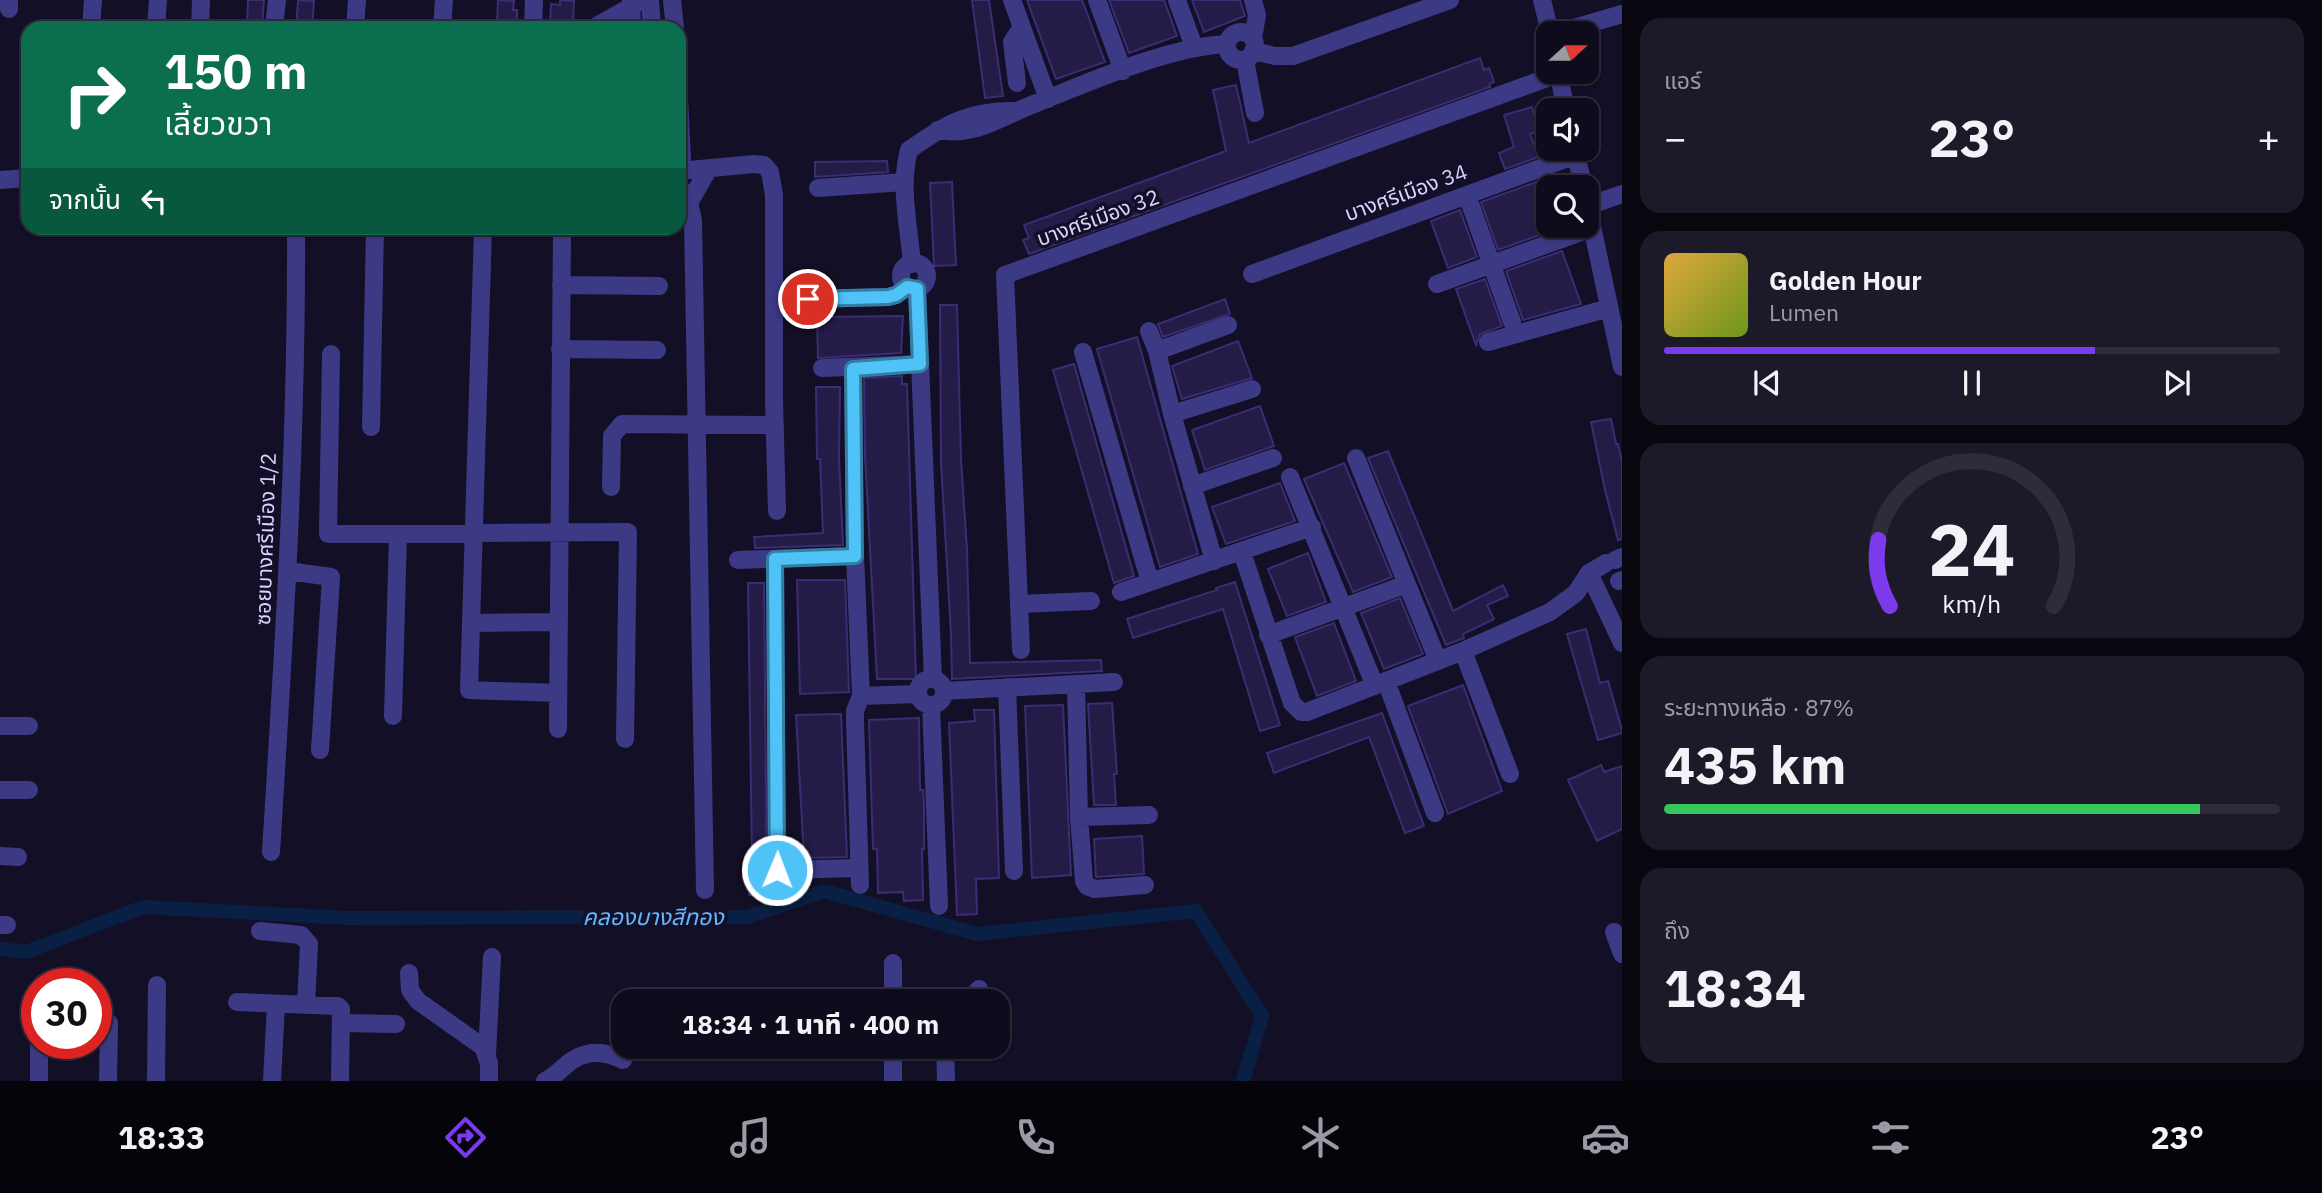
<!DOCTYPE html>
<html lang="th">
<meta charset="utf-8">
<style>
:root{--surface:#0e0b1c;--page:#1c1929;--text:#f1f3f6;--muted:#9b9ba3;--line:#2e2b3b;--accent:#7c3aed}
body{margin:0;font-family:"IBM Plex Sans","Noto Sans Thai",sans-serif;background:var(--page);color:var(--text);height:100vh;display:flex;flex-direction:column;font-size:26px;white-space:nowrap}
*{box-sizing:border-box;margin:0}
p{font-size:23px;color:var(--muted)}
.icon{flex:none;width:38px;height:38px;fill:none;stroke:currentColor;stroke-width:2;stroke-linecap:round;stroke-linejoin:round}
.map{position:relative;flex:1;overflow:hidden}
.details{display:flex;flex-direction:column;gap:18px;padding:18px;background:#08060f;width:700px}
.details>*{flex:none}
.banner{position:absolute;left:21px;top:21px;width:665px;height:214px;border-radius:21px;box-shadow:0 2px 5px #0004,0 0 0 2px var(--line);background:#0b6e4f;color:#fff;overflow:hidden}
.needle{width:46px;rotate:69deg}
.buttons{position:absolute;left:1536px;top:21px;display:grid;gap:14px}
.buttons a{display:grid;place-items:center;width:63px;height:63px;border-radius:14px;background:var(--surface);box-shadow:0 2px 5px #0004,0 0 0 2px var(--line);font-size:35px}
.speed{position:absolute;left:21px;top:968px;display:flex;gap:14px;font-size:35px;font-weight:700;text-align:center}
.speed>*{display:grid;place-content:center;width:91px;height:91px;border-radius:50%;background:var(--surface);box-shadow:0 2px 5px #0004,0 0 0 2px var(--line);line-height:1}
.speed .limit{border:10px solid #d22;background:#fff;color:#111}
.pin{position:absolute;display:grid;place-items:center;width:60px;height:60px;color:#fff;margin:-30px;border:4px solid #fff;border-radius:50%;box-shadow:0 2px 7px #0007}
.me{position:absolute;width:77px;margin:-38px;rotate:1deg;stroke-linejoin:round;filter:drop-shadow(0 0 5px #0008)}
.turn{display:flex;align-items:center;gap:24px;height:147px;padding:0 28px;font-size:32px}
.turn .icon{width:91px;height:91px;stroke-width:2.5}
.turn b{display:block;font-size:49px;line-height:60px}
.then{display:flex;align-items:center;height:66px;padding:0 28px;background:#0003;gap:14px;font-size:26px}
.big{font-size:52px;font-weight:800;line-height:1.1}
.details .widget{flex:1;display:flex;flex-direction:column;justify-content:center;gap:10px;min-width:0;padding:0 24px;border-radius:21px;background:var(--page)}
.details .dial{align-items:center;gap:0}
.dial svg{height:182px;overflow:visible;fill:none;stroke:var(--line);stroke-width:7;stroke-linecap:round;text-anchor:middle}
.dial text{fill:var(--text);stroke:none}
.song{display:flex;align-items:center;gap:21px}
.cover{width:84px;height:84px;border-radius:10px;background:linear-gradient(135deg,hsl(40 70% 55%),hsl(80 70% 35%))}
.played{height:7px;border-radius:4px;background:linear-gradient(90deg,var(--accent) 70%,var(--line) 70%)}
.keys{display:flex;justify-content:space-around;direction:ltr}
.heat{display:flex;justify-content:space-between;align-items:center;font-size:38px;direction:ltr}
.charge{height:10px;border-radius:5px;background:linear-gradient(90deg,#34c759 87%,var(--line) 0)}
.trip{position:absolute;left:611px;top:989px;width:399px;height:70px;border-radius:21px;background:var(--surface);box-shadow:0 2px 5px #0004,0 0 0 2px var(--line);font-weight:800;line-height:70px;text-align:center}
.tab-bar{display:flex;height:112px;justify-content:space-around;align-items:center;background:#06040b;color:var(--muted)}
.tab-bar .icon{width:49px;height:49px}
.tab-bar .current{color:var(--accent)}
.tab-bar b{font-size:32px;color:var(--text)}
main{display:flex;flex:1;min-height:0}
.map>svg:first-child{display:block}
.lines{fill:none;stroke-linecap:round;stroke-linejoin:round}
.canal{stroke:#0a1f44;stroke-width:14}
.building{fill:#241b47;stroke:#3b2d73;stroke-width:2}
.minor{stroke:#3d3a85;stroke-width:18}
.route-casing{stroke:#337fa1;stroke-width:18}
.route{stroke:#4fc3f7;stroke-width:12}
.labels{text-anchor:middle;stroke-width:7;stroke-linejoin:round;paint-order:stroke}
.street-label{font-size:21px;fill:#d9d4ff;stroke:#130f26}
.water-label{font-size:23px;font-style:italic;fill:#62b6ff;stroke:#130f26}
</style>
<main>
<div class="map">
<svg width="1622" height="1081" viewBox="0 0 1622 1081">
<rect width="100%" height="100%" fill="#130f26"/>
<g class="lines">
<path class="canal" d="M0 949 26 952 143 907 347 918 747 917 824 891 977 934 1196 911 1262 1016 1243 1081"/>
</g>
<path class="building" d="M248 0H264L262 28H247Z
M298 0 314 1 312 28H296Z
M498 0 514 1 513 10H517V22L497 21Z
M560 0 574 1 573 21H562V26L550 25 551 4 560 5Z
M972 0H989L1003 96 985 98Z
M1027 0H1082L1105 62 1056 79Z
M1109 0H1164L1177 36 1129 53Z
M1192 0H1240L1245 16 1204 32Z
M1480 58 1484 70 1489 68 1494 82 1489 84 1490 87 1029 254 1023 240 1029 238 1024 225 1226 151 1213 90 1236 85 1249 143Z
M1532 107 1540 131 1530 134 1539 157 1505 169 1499 153 1514 147 1504 115Z
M887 161 888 172 815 177V162Z
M1539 181 1549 208V226H1555L1556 229 1498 250 1481 202Z
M952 182 956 265 934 266 930 183Z
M1460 210 1477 257 1448 268 1431 221Z
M1562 251 1581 304 1523 320 1506 271Z
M1485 279 1502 326 1480 334 1476 345 1456 289Z
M1225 299 1230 314 1163 337 1158 324Z
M940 305H957L961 459 967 550 970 663 1101 660 1102 671 952 679 951 634 941 463Z
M903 316 901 353 818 358 817 317Z
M1137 337 1198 554 1160 567 1097 349Z
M1238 341 1252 378 1182 399 1172 366Z
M1074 364 1134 576 1114 583 1053 370Z
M902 376V384H907L916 679H877L865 456 864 378Z
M816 387H840L839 458 843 545 755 548 754 537 823 533 820 459H817Z
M1260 406 1274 446 1205 470 1192 430Z
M1611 419 1616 444H1618L1622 461V539L1618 540 1605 490 1591 422Z
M1388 451 1453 611 1503 585 1508 596 1487 605 1494 619 1463 634 1464 638 1446 645 1368 458Z
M1344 463 1392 577 1353 592 1304 479Z
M1280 483 1295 521 1226 544 1212 507Z
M1308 553 1326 602 1287 616 1268 569Z
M797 580H845L849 692 800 694Z
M1235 582 1280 725 1260 731 1223 609 1133 638 1127 619 1217 590 1216 588Z
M748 583H764L767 896 749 895 750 859H752Z
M1400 598 1423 654 1384 669 1361 613Z
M1334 623 1356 681 1317 696 1295 637Z
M1586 629 1600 683 1608 681 1622 730V733L1598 740 1567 634Z
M1463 685 1502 791 1448 814 1408 706Z
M1112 703 1117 774H1114L1116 805H1094L1088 704Z
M1063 705 1071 875 1032 878 1025 706Z
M974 710H994L999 878 976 879 977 914 957 915 949 723 975 721Z
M1382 713 1424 826 1405 833 1369 737 1274 773 1267 753Z
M841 714 847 857 804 858 796 715Z
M919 718 920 790H923L924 803V849H922L923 900 904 901 903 892 878 893 877 849H873L869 720Z
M1601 765 1604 772 1622 766V829L1597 841 1568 780Z
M1142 836 1144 874 1096 877 1094 839Z"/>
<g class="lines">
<path class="minor" d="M631 0 632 28
M650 0 652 28
M672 0 675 28
M1012 0 1048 99
M1097 0 1123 71
M1177 0 1194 47
M1253 0 1257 15 1253 38
M1542 0 1550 33
M9 9V0
M91 28 93 0
M156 28 158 0
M200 28 201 0
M274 28 277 0
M355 28 357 0
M442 28 444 0
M533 28 534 0
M593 28 643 0
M1227 46a14 14 0 1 1 28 0a14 14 0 1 1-28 0Z
M1557 33 1622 14
M1253 51 1275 56H1293L1450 0
M1245 60 1255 113
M1558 72 1566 110
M1017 83 1012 42 1021 28
M679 98 682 158
M938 130C976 137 1000 117 1034 104 1090 82 1167 47 1227 44
M1574 149 1584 187
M679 171 754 164 764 165 770 172 774 195V402L777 511
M0 180 28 178
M679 185 689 203 693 220 705 890
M818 188 904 182
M1467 195 1512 322
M689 203 709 168
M1587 203 1622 367
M1588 206 1622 194
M483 228 469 690 558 693
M901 276a13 13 0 1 1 26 0a13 13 0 1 1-26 0Z
M912 264C909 227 899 186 909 150 948 123 968 110 1018 111
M1252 274 1576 155
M1437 284 1592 228
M561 285 659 286
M917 289 933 679
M808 299 888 297 896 295 907 287
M1149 331 1157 351 1172 414 1214 561
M1488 342 1609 308
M560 349 657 350
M1157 351 1228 325
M1083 352 1150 582
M331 354 328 534 628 532 625 739
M822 368 920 364
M853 369 855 556 861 696 855 711V721L860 885
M1172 414 1252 389
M371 427 375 228
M1356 458 1438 661
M1290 477 1375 686
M1192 486 1273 458
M611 487 612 436 622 424 775 425
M1242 552 1292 703 1301 712H1307L1463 651 1550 612 1576 593 1589 573 1606 563
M775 559 777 891
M738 560 855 556
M1615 560 1622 557
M288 571 331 577 320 750
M1589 573 1622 643
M1619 581 1622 580
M1121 592 1312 527
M1019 604 1091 601
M471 623 559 622
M1268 635 1407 584
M1021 650 1005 275 1558 74
M1463 651 1510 774
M918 692a13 13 0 1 1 26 0a13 13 0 1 1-26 0Z
M1386 681 1435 813
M1076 684 1079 817 1084 881 1087 886 1095 889 1145 885
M1007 687 1014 871
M944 691 1114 682
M861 696 918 694
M931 705 939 906
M393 716 398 534
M0 726H29
M558 729 562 228
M0 790H29
M1079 817 1149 815
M271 852C284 644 297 436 296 228
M0 856 18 857
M777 870 858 868
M0 925H7
M260 931 301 935 309 944 306 1005
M1614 932 1622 954
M893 963V1001
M409 973 410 990 418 1001 483 1047 489 1063V1081
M968 1001 979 989
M237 1002 338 1006 341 1009 340 1081
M342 1023 396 1024
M893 1046V1081
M945 1046 946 1081
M487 1054 492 957
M39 1081V1043
M108 1081 109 1023
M156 1081 157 985
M272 1081 276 1004
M545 1081C556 1076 563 1066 573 1060 590 1049 607 1052 623 1060"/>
</g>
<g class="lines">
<g class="route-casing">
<path id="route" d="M777 870 775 559 855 556 853 369 920 364 917 289 907 287 896 295 888 297 808 299"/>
</g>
<use href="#route" class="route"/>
</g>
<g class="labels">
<g class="street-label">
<text transform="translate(1406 193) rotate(-20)" y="7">บางศรีเมือง 34</text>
<text transform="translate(1098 218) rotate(-20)" y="7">บางศรีเมือง 32</text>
<text transform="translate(266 539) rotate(-88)" y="7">ซอยบางศรีเมือง 1/2</text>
</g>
<g class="water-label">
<text x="653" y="925">คลองบางสีทอง</text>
</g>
</g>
</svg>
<div class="buttons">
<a><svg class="needle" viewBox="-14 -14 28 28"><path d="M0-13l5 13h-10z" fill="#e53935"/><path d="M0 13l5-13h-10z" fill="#9b9ba3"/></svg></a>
<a><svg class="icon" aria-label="sound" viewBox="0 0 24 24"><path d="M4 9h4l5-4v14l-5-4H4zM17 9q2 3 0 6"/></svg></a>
<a><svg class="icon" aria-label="search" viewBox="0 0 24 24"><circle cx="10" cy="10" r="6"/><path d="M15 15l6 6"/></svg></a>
</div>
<div class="speed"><div class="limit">30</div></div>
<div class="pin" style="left:808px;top:299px;background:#d93025"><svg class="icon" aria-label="arrive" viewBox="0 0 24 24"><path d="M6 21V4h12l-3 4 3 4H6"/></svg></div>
<svg class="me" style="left:777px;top:870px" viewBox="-20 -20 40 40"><circle r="17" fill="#4fc3f7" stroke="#fff" stroke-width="3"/><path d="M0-11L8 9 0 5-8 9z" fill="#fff"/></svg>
<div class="trip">18:34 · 1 นาที · 400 m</div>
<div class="banner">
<div class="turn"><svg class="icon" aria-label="right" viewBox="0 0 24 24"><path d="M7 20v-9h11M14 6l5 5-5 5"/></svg><div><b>150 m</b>เลี้ยวขวา</div></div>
<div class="then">จากนั้น<svg class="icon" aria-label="left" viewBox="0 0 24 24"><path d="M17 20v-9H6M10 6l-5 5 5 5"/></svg></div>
</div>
</div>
<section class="details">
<div class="widget"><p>แอร์</p>
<div class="heat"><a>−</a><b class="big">23°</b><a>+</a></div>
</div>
<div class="widget">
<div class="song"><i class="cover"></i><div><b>Golden Hour</b><p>Lumen</p></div></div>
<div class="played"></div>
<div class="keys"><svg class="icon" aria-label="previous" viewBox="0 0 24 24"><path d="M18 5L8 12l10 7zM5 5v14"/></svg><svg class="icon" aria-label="pause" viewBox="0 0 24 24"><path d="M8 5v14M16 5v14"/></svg><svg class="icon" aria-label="next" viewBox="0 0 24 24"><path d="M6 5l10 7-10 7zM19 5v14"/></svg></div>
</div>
<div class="widget dial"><svg viewBox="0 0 100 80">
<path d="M14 69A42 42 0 1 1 86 69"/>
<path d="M14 69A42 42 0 0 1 9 40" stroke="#7c3aed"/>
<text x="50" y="56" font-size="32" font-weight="700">24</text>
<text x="50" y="72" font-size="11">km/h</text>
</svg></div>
<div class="widget"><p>ระยะทางเหลือ · 87%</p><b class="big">435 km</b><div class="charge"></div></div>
<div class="widget"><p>ถึง</p><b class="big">18:34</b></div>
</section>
</main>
<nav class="tab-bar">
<b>18:33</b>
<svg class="icon current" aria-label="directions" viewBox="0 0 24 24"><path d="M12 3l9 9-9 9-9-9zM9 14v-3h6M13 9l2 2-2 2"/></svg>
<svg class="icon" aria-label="music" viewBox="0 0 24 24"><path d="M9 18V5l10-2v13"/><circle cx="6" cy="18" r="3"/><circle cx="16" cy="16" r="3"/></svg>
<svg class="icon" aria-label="phone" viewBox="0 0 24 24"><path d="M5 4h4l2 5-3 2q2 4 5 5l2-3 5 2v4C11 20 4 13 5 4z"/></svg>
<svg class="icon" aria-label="climate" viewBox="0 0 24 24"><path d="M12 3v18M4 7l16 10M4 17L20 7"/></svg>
<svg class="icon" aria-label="car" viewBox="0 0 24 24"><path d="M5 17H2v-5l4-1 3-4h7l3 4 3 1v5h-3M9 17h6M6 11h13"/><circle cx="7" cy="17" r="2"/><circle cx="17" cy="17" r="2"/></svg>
<svg class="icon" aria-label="filters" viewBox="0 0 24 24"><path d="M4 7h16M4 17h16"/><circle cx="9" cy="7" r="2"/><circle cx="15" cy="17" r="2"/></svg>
<b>23°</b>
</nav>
